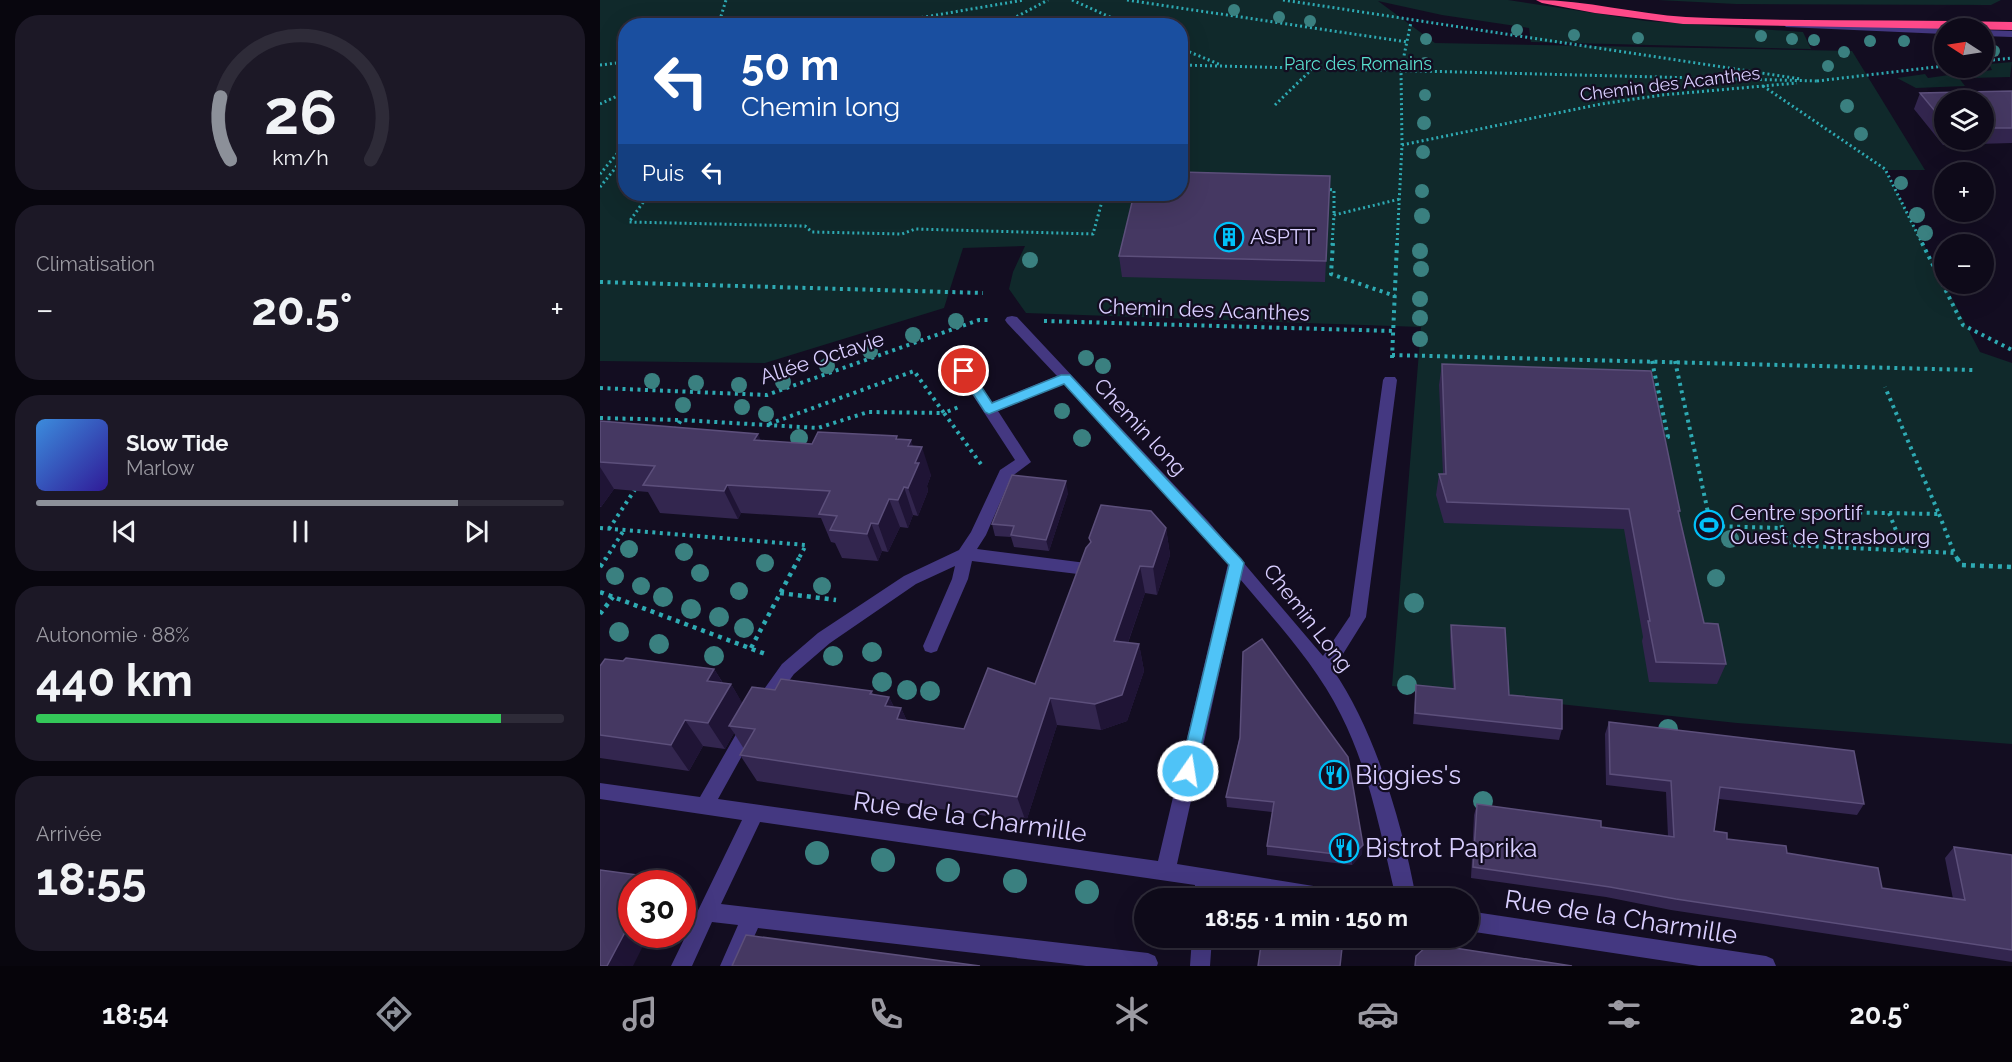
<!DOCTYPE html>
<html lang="fr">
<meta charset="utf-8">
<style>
:root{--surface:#0e0a19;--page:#1c1826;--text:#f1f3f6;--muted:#9b9aa2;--line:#2e2b38;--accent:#8c9099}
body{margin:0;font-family:Raleway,sans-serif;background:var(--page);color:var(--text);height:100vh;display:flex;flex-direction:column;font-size:22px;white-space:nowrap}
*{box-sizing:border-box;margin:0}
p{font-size:20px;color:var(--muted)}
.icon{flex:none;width:33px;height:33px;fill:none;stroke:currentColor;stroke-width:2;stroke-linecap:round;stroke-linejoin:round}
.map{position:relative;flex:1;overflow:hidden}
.side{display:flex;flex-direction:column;gap:15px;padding:15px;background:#08060e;width:600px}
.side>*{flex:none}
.hud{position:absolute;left:18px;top:18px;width:570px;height:183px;border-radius:24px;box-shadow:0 6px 24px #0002,0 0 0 2px var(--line);background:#1a4fa0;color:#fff;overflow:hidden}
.needle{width:39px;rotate:282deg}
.tools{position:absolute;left:1334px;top:18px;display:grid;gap:12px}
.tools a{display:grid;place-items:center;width:60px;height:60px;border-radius:50%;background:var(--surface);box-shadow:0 6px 24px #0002,0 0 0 2px var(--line);font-size:30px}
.speed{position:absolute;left:18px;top:870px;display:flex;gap:12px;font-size:30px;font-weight:700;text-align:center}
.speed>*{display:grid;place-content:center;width:78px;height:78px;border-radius:50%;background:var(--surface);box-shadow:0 6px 24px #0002,0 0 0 2px var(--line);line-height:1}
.speed .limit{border:9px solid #d22;background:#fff;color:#111}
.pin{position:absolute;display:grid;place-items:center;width:51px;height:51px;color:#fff;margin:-26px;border:3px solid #fff;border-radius:50%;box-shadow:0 2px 6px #0007}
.me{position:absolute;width:66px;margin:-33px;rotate:13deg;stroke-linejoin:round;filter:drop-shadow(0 0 4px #0008)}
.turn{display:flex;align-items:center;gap:21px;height:126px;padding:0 24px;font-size:27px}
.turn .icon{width:78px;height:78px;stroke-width:2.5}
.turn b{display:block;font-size:42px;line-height:51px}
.then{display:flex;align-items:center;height:57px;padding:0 24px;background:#0003;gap:12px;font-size:22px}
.big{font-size:45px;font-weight:700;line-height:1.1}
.side .tile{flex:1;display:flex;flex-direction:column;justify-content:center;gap:9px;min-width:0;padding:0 21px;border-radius:24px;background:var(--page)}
.side .dial{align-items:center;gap:0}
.dial svg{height:156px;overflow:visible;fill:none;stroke:var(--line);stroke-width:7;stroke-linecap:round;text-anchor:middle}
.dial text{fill:var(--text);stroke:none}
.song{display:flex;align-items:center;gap:18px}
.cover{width:72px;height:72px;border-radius:9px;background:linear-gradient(135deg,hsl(210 70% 55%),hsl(250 70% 35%))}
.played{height:6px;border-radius:3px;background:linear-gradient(90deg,var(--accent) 80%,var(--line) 80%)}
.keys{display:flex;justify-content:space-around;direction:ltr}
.heat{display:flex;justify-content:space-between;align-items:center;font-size:33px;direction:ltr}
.charge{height:9px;border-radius:4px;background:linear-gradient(90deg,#34c759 88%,var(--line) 0)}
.trip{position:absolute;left:534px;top:888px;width:345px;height:60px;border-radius:30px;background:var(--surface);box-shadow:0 6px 24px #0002,0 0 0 2px var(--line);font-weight:700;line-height:60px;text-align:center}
.tab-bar{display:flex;height:96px;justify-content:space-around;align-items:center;background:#06040a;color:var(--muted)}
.tab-bar .icon{width:42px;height:42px}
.tab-bar .current{color:var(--accent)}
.tab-bar b{font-size:27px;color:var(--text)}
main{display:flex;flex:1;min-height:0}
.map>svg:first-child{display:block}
.green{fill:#10292b;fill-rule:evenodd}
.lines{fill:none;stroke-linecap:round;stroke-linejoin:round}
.path-far2{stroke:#2eaab3;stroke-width:3;stroke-dasharray:2 3;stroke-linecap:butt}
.path-far1{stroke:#2eaab3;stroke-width:4;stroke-dasharray:3 4.5;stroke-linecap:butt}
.path{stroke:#2eaab3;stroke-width:4.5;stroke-dasharray:4 5;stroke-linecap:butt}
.minor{fill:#443881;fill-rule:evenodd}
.highway{fill:#ff4989;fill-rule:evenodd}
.tree{fill:#3a8080}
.wall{fill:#33264f;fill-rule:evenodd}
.shaded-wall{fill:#1f1435}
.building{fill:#453862;stroke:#5c4f7b;stroke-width:1.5}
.route{fill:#4fc3f7;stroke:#337fa1;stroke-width:1.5}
.labels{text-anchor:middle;stroke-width:4.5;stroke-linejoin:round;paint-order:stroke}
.far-park-label{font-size:18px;fill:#59dfce;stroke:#130d21}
.far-street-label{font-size:18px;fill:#d9ceff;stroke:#130d21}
.poi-label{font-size:21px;fill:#d9ceff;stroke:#130d21;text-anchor:start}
.street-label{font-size:21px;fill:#d9ceff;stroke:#130d21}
.near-poi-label{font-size:26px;fill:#d9ceff;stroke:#130d21;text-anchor:start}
.near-street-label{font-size:26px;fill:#d9ceff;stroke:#130d21}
</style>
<main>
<section class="side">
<div class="tile dial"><svg viewBox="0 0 100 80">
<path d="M14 69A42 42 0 1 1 86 69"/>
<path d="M14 69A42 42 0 0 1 9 37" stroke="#8c9099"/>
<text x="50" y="56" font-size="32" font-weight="700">26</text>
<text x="50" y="72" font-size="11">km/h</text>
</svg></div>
<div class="tile"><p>Climatisation</p>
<div class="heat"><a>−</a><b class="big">20.5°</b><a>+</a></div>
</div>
<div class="tile">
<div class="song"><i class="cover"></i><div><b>Slow Tide</b><p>Marlow</p></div></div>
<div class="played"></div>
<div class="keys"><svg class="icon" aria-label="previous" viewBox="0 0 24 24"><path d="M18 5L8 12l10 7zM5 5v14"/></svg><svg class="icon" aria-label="pause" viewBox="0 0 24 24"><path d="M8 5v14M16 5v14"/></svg><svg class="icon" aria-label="next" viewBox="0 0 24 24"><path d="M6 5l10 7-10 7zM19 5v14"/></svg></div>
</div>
<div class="tile"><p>Autonomie · 88%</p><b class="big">440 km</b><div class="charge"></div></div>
<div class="tile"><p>Arrivée</p><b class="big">18:55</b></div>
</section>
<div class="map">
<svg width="1412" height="966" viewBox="0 0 1412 966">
<rect width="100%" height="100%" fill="#130d21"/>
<path class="green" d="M0 0H908L1046 21 1203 32 1211 49 931 42 929 28 842 15 778 1 835 43 1252 51 1325 170H1285L1380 352 1412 363V744L1137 723 792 686 821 327 426 313 409 289 413 272 425 246 363 248 344 308 165 363 0 361ZM26 26H580V194H26Z
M1058 0H1401L1391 5 1136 4Z
M1412 62 1410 77 1369 78 1365 74 1392 70 1389 64Z
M1325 74 1328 78 1356 74 1365 86 1316 88 1297 78Z"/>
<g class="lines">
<path class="path-far2" d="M472 0 530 26
M527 0 807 42
M683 0 1201 79
M118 26 126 0
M272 26 424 0
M399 26 448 0
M580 48 621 65
M1383 61 1412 58
M0 65 26 62
M580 65 1219 81
M1217 81 1344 66
M1163 86 1285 169 1323 245
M0 104 26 92
M675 105 713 68
M802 145 1001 104 1062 95 1197 83
M0 174 26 143
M0 187 26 155
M725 189 734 190V215
M49 194 29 222 205 226 212 232 302 234 315 229 493 234 504 194
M732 245 734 215 800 199
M797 245 802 145 801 70 811 22"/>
<path class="path-far1" d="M733 243 731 274 795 296
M1322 243 1363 325 1412 350
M0 282 383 293
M444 321 794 331
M792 355 1373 370
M792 358 797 243
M1052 361 1068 437H1061
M1075 361 1111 526 1182 528 1189 545 1354 553 1358 560
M0 388 167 395 379 320H391
M0 418 80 420
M169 424 314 371 344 413 361 406
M75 430 81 420 218 428 268 412 344 413 383 467
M1289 513 1304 550
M1339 514 1354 553
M0 528 206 545 198 560
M1182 528 1179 511 1339 514 1285 387
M9 529 36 488
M5 560 24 530"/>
<path class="path" d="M1357 558 1361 565 1412 567
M0 567 6 558
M0 592 168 655
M180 593 236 600
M0 614 13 597
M151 648 199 558"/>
<path class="minor" d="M1189 22 1344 28H1346L1344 34 1186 27 1184 25Z
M1383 30 1412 31V37L1383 36Z
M412 316 417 317 608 521 723 656 750 616 783 380 785 377H795L797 380 766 617 733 670C775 730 803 826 816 898H796C781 836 770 772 741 715 716 664 676 622 640 579L577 864 732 889 739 891 742 898H678L614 888V898H594L595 885 160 822 121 904 548 953 555 956 558 963 557 966H486L158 928 141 966H120L138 925 112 922 92 966H71L142 820 0 799V783L100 797 143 722 149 719 155 722 158 727 118 799 558 861 628 564 464 384 398 411 431 462 411 477 386 535 377 549 486 563 492 565 494 569 492 573 486 575 372 561 368 579 339 646 337 651 331 653 325 651 323 646 352 579 355 566 316 584 230 643 194 674 167 711 161 713 155 711 152 706 182 664 218 633 304 576 359 550 371 532 400 470 415 460 357 371 364 366 369 368 392 402 457 376 407 323 405 320 407 317Z
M868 911 1166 956 1173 959 1176 966H1099L868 931Z
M592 938H612L610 966H590Z"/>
<path class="highway" d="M936 0C986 0 1036 14 1086 17 1195 22 1304 19 1412 22V30L1083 24 995 13 942 3Z"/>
</g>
<g class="tree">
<circle cx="634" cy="10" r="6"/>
<circle cx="679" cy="17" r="6"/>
<circle cx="710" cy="21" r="6"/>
<circle cx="917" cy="30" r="6"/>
<circle cx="974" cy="35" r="6"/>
<circle cx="1161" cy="36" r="6"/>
<circle cx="1038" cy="38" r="6"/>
<circle cx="826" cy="39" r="6"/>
<circle cx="1192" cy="39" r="6"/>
<circle cx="1214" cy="40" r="6"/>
<circle cx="1270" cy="41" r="6"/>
<circle cx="1304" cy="41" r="6"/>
<circle cx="1394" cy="51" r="6"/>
<circle cx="1244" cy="52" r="6"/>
<circle cx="825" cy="63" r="6"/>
<circle cx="1228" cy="66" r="6"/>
<circle cx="825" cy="95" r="6"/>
<circle cx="1247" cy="106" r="7"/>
<circle cx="824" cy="123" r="7"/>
<circle cx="1261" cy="134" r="7"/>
<circle cx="823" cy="152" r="7"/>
<circle cx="1301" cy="183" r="7"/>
<circle cx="822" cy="191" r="7"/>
<circle cx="1317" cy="215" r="8"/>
<circle cx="822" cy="216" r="8"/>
<circle cx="1325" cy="233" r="8"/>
<circle cx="820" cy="251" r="8"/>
<circle cx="430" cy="260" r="8"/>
<circle cx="821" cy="269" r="8"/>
<circle cx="820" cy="299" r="8"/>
<circle cx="820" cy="318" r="8"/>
<circle cx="356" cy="321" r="8"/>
<circle cx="313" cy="335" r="8"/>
<circle cx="820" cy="339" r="8"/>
<circle cx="270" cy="351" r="8"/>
<circle cx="486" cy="358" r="8"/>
<circle cx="227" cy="366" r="8"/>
<circle cx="503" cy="366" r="8"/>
<circle cx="52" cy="381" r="8"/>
<circle cx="183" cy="382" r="8"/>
<circle cx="96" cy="383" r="8"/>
<circle cx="139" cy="385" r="8"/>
<circle cx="83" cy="405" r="8"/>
<circle cx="142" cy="407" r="8"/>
<circle cx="462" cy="411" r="8"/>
<circle cx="166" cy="414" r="8"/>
<circle cx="199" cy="438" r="9"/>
<circle cx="482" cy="438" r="9"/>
<circle cx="1130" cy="539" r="9"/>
<circle cx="29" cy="549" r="9"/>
<circle cx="84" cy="552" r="9"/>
<circle cx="165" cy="563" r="9"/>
<circle cx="100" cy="573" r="9"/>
<circle cx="15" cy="576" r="9"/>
<circle cx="1116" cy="578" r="9"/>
<circle cx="41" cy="586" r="9"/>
<circle cx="222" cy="586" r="9"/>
<circle cx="139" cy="591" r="9"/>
<circle cx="63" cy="597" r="10"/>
<circle cx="814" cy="603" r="10"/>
<circle cx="91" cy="609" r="10"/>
<circle cx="119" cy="617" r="10"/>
<circle cx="144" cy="628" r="10"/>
<circle cx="19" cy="632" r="10"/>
<circle cx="59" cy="644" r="10"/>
<circle cx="272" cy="652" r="10"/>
<circle cx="114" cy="656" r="10"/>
<circle cx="233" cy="656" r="10"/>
<circle cx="282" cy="682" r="10"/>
<circle cx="807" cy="685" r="10"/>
<circle cx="307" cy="690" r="10"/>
<circle cx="330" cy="691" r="10"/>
<circle cx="1068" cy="729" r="10"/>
<circle cx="883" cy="801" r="10"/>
<circle cx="217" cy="853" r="12"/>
<circle cx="283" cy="860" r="12"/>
<circle cx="348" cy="870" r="12"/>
<circle cx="415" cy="881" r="12"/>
<circle cx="487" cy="892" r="12"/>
</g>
<path class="wall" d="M1412 91V143L1343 145 1314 109 1320 93ZM1344 100H1383V140H1344Z
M729 196 725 282 522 277 519 256Z
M842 364 1080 511 1079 514 1104 623 1126 664 1117 684 1049 682 1042 641 1043 637 1024 529 844 523 836 495 839 474H843L839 385Z
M0 421 161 441 212 444 298 439 313 447 331 475 327 486 328 491 318 516 313 515 308 528 300 527 288 552 282 551 278 561 242 558 235 543 231 542 221 518 141 513 138 519 60 513 48 492 14 489 1 507H0Z
M468 493 449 551 414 547 411 537 395 536 392 524Z
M566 528 570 555 557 595 545 593 528 643 539 644 544 671 527 721 501 730 457 725 426 822 157 781 140 755 144 749 134 733 125 749 103 746 89 771 0 758V666L114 669 123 683 131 684 142 703 175 690 272 691 273 695 289 697 294 707 301 708 307 721 364 729 435 684Z
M851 625 909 695 962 729 959 740 813 724 816 685 853 689 850 637Z
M662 639 762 854 752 865 667 855V846L672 812 627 807 626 797Z
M1009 722 1264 804 1257 815 1119 799 1114 831 1127 839 1187 853 1282 888 1353 899 1345 858 1354 847 1412 855V962L1071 910 1006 897 871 878 874 815 877 804 1001 827 1068 836 1066 792 1006 785 1005 734Z"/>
<path class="shaded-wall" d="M158 434 171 462 154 440Z
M311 440 317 459 322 447 331 475 327 486 328 491 318 516 308 488V446Z
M0 467 14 489 1 507 0 506Z
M466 481 468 493 449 551 446 540Z
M127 485 141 513 138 519 124 491Z
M304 487 313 515 308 528 298 500Z
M289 499 300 527 288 552 278 524Z
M271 523 282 551 278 561 267 534Z
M566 528 570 555 557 595 553 567Z
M540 566 545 593 519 668 514 641Z
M539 644 544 671 527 721 501 730 495 704Z
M114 669 127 690 131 684 147 711 129 726 134 733 125 749 108 723 107 681Z
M289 697 298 716 301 708 313 734 309 746 285 706Z
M450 698 457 725 426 822 417 797Z
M85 720 103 746 89 771 71 745Z
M763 845 762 854 752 865V856Z
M53 877 59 884H50Z
M32 919V934H49L33 966H7Z"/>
<path class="building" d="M1412 91V128H1383V100H1344V122L1320 93Z
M580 172 730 176 726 261 519 256 534 194H580Z
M842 364 1051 371 1080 511H1078L1104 623 1118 624 1126 664 1056 662 1048 621H1050L1029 509 847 502 839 474H846Z
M0 421 158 434 154 440 212 444 218 432 297 436 296 439 311 440 308 446 322 447 315 463H319L308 488 304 487 298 500 289 499 278 524 271 523 267 534 230 530 237 516 219 514 230 491 127 485 124 491 43 485 55 466 0 462Z
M412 475 466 481 446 540 411 535 414 526 392 524Z
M501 505 551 511 566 528 553 567 540 566 514 641 539 644 522 695 495 704 450 698 417 797 140 755 155 729 129 726 152 687 175 690 181 679 272 691 270 694 289 697 285 706 301 708 297 719 364 729 388 668 435 684 486 548 491 542 489 538Z
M851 625 905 628 909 695 962 700V729L815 713 816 685 855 689Z
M662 639 748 757 763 845 752 856 667 846 674 802 626 797 640 738 643 652Z
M26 658 114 669 107 681 131 684 108 723 85 720 71 745 0 735V666L5 659 23 661Z
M1009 722 1254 751 1264 804 1120 787 1114 831 1127 833V839L1186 846 1187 853 1278 868 1282 888 1365 900 1354 847 1412 855V950L1076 899 1010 887 873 867 877 804 1001 821V827L1074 837 1071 781 1010 774Z
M0 870 53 877 50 884H32V919L7 966H0Z
M146 935 380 966H132Z
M662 938 742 948 740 966H658Z
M829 944 972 966H815L816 956Z"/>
<path class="route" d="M364 367 369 368 392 403 461 375H470L641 559 644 563 594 776 588 778 583 776 580 771 629 565 464 384 389 414 385 412 358 371Z"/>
<defs>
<g id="building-ring" transform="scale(1.5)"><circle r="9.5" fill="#130d21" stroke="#00c1f9" stroke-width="1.5"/><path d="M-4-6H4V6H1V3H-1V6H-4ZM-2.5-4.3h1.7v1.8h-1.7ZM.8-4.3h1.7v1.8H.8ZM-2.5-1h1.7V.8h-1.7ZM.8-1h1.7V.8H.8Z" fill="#00c1f9"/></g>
<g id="stadium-ring" transform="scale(1.5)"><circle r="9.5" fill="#130d21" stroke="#00c1f9" stroke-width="1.5"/><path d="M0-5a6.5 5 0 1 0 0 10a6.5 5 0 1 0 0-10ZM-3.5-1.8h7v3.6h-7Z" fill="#00c1f9"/></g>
<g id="restaurant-ring" transform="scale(1.5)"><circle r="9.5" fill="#130d21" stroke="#00c1f9" stroke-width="1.5"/><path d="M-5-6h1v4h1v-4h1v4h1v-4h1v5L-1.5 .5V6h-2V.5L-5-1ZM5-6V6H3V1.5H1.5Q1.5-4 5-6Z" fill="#00c1f9"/></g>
</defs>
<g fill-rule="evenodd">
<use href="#building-ring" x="629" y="237"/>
<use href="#stadium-ring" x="1109" y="525"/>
<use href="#restaurant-ring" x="734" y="775"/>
<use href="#restaurant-ring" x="744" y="848"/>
</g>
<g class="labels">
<g class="far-park-label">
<text x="758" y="70">Parc des Romains</text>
</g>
<g class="far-street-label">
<text transform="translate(1070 84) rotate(-7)" y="6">Chemin des Acanthes</text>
</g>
<g class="poi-label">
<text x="650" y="244">ASPTT</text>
<text x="1130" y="520">Centre sportif<tspan x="1130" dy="24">Ouest de Strasbourg</tspan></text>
</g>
<g class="street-label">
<text transform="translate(604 310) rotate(2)" y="7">Chemin des Acanthes</text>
<text transform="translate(222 358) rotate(-18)" y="7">Allée Octavie</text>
<text transform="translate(540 427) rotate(47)" y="7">Chemin long</text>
<text transform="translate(708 618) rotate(52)" y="7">Chemin Long</text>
</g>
<g class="near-poi-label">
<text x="755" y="784">Biggies's</text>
<text x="765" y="857">Bistrot Paprika</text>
</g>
<g class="near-street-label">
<text transform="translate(370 817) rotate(8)" y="9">Rue de la Charmille</text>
<text transform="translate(1021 917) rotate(9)" y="9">Rue de la Charmille</text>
</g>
</g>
</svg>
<div class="tools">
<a><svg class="needle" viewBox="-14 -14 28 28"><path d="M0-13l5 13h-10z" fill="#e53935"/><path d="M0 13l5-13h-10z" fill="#9b9aa2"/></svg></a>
<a><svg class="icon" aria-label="layers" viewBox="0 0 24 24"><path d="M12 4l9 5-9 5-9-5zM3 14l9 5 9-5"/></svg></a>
<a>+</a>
<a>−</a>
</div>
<div class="speed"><div class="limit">30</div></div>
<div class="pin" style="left:364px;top:371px;background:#d93025"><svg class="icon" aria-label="arrive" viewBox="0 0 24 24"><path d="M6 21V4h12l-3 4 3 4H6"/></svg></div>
<svg class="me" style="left:588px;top:771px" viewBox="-20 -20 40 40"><circle r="17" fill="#4fc3f7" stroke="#fff" stroke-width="3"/><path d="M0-11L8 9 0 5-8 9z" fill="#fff"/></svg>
<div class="trip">18:55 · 1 min · 150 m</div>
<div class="hud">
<div class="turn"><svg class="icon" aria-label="left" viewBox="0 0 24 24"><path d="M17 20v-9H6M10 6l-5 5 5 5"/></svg><div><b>50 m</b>Chemin long</div></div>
<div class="then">Puis<svg class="icon" aria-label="left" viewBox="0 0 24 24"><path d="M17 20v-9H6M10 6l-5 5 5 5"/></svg></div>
</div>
</div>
</main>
<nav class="tab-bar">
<b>18:54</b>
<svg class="icon current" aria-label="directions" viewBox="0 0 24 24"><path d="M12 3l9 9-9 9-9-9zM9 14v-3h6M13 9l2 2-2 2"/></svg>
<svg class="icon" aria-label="music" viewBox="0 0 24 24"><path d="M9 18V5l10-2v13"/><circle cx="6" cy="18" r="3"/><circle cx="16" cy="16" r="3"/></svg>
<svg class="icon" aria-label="phone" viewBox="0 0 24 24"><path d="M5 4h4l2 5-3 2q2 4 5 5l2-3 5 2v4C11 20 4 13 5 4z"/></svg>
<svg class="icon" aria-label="climate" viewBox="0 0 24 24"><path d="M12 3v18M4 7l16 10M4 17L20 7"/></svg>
<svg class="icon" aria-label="car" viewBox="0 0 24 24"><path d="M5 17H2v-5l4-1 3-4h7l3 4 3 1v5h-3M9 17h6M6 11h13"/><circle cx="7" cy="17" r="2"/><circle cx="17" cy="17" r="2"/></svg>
<svg class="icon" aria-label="filters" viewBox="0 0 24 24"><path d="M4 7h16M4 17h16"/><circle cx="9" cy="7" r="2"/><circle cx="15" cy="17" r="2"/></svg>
<b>20.5°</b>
</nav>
